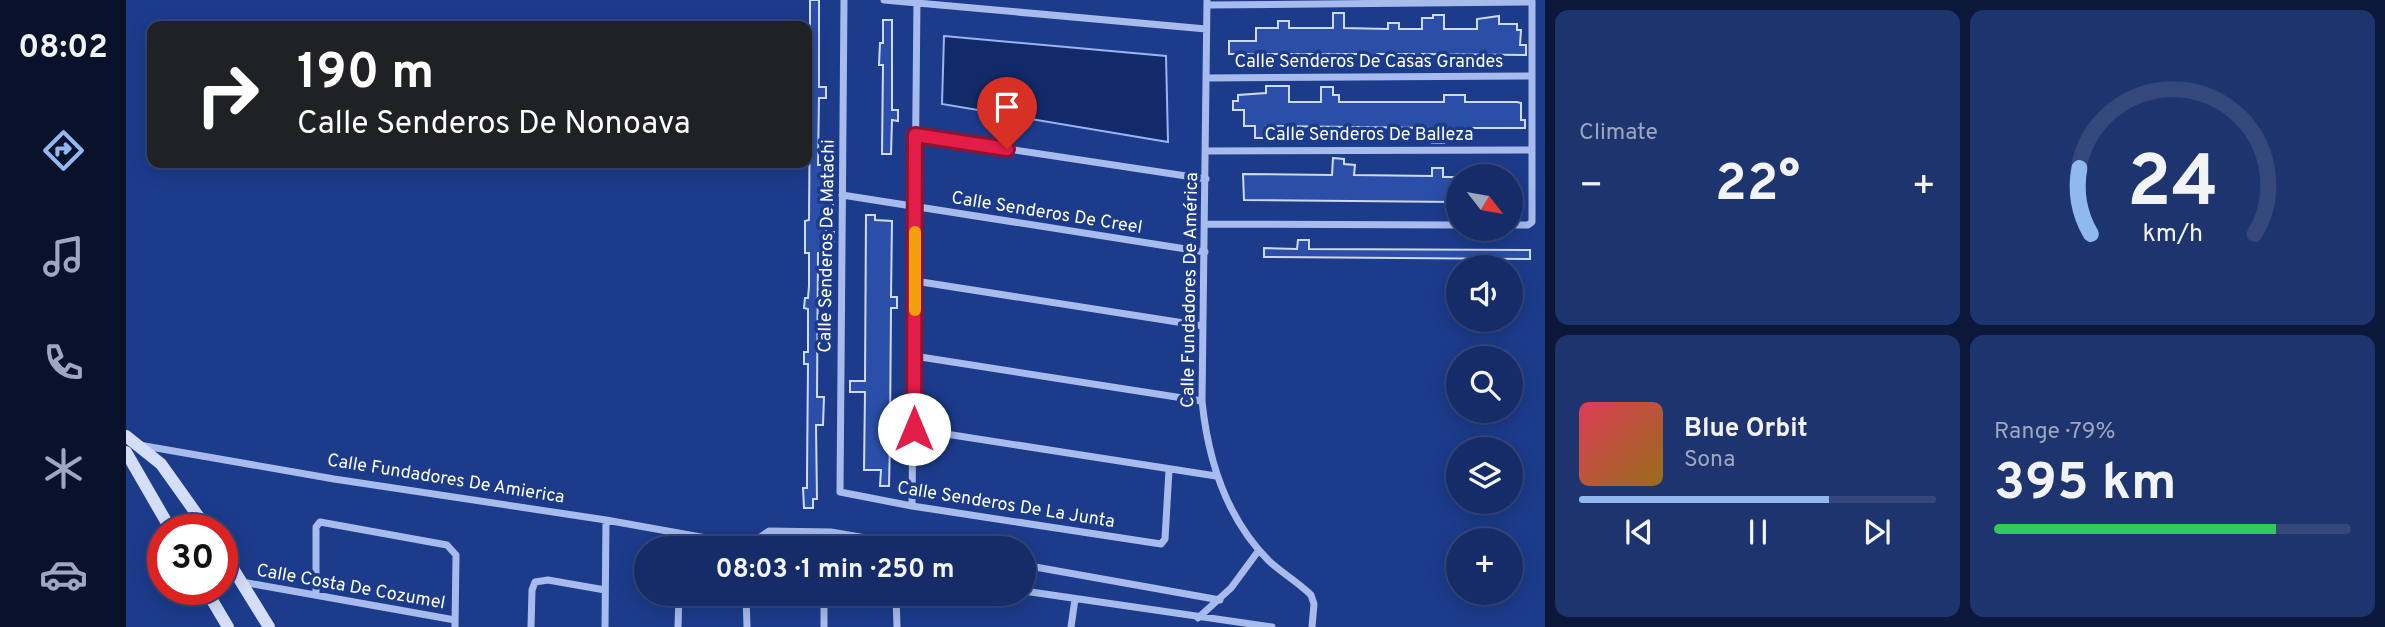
<!DOCTYPE html>
<meta charset="utf-8">
<style>
:root{--surface:#152c68;--page:#1e346e;--text:#f1f3f6;--muted:#9da7c0;--line:#34487c;--accent:#90b9f0}
body{margin:0;font-family:Overpass,sans-serif;background:var(--page);color:var(--text);height:100vh;display:flex;flex-direction:column;font-size:26px;white-space:nowrap}
*{box-sizing:border-box;margin:0}
p{font-size:23px;color:var(--muted)}
.icon{flex:none;width:38px;height:38px;fill:none;stroke:currentColor;stroke-width:2;stroke-linecap:round;stroke-linejoin:round}
.map{position:relative;flex:1;overflow:hidden}
.panel{display:flex;flex-direction:column;gap:10px;padding:10px;background:#0c1839;width:840px}
.panel>*{flex:none}
.banner{position:absolute;left:21px;top:21px;width:665px;height:147px;border-radius:14px;box-shadow:0 4px 18px #0003,0 0 0 2px var(--line);background:#202124;color:#fff;overflow:hidden}
.needle{width:46px;rotate:121deg}
.tools{position:absolute;left:1320px;top:164px;display:grid;gap:14px}
.tools a{display:grid;place-items:center;width:77px;height:77px;border-radius:50%;background:var(--surface);box-shadow:0 4px 18px #0003,0 0 0 2px var(--line);font-size:35px}
.speed{position:absolute;left:21px;top:514px;display:flex;gap:14px;font-size:35px;font-weight:700;text-align:center}
.speed>*{display:grid;place-content:center;width:91px;height:91px;border-radius:50%;background:var(--surface);box-shadow:0 4px 18px #0003,0 0 0 2px var(--line);line-height:1}
.speed .limit{border:10px solid #d22;background:#fff;color:#111}
.pin{position:absolute;display:grid;place-items:center;width:60px;height:60px;color:#fff;margin:-72px -30px;border-radius:50% 50% 50% 0;rotate:-45deg;box-shadow:0 0 7px #0007}
.pin .icon{rotate:45deg}
.me{position:absolute;width:77px;margin:-38px;rotate:0deg;stroke-linejoin:round;filter:drop-shadow(0 0 5px #0008)}
.turn{display:flex;align-items:center;gap:24px;height:147px;padding:0 35px;font-size:32px}
.turn .icon{width:91px;height:91px;stroke-width:2.5}
.turn b{display:block;font-size:49px;line-height:60px}
.big{font-size:52px;font-weight:700;line-height:1.1}
.panel .tile{flex:1;display:flex;flex-direction:column;justify-content:center;gap:10px;min-width:0;padding:0 24px;border-radius:14px;background:var(--page)}
.panel .dial{align-items:center;gap:0}
.dial svg{height:182px;overflow:visible;fill:none;stroke:var(--line);stroke-width:7;stroke-linecap:round;text-anchor:middle}
.dial text{fill:var(--text);stroke:none}
.song{display:flex;align-items:center;gap:21px}
.cover{width:84px;height:84px;border-radius:10px;background:linear-gradient(135deg,hsl(350 70% 55%),hsl(40 70% 35%))}
.played{height:7px;border-radius:4px;background:linear-gradient(90deg,var(--accent) 70%,var(--line) 70%)}
.keys{display:flex;justify-content:space-around;direction:ltr}
.heat{display:flex;justify-content:space-between;align-items:center;font-size:38px;direction:ltr}
.charge{height:10px;border-radius:5px;background:linear-gradient(90deg,#34c759 79%,var(--line) 0)}
.panel .tiles{flex:1;display:grid;gap:10px;grid-template-columns:repeat(2,1fr)}
.trip{position:absolute;left:508px;top:536px;width:402px;height:70px;border-radius:35px;background:var(--surface);box-shadow:0 4px 18px #0003,0 0 0 2px var(--line);font-weight:700;line-height:70px;text-align:center}
main{display:flex;flex:1;min-height:0}
.dock{display:flex;flex-direction:column;width:126px;justify-content:space-around;align-items:center;background:#08122a;color:var(--muted)}
.dock .icon{width:49px;height:49px}
.dock .active{color:var(--accent)}
.dock b{font-size:32px;color:var(--text)}
.map>svg:first-child{display:block}
.water{fill:#122a69;stroke:#9ab4ef;stroke-width:2}
.building{fill:#2b4fa9;stroke:#cddaf9;stroke-width:2}
.lines{fill:none;stroke-linecap:round;stroke-linejoin:round}
.street{stroke:#a7bced;stroke-width:7}
.secondary{stroke:#d4def9;stroke-width:12}
.route-casing{stroke:#92132f;stroke-width:18}
.route{stroke:#e11d48;stroke-width:12}
.slow{stroke:#f59e0b;stroke-width:12}
.labels{text-anchor:middle;stroke-width:7;stroke-linejoin:round;paint-order:stroke}
.street-label{font-size:18px;fill:#fff;stroke:#1c3b8b}
</style>
<main>
<nav class="dock">
<b>08:02</b>
<svg class="icon active" aria-label="directions" viewBox="0 0 24 24"><path d="M12 3l9 9-9 9-9-9zM9 14v-3h6M13 9l2 2-2 2"/></svg>
<svg class="icon" aria-label="music" viewBox="0 0 24 24"><path d="M9 18V5l10-2v13"/><circle cx="6" cy="18" r="3"/><circle cx="16" cy="16" r="3"/></svg>
<svg class="icon" aria-label="phone" viewBox="0 0 24 24"><path d="M5 4h4l2 5-3 2q2 4 5 5l2-3 5 2v4C11 20 4 13 5 4z"/></svg>
<svg class="icon" aria-label="climate" viewBox="0 0 24 24"><path d="M12 3v18M4 7l16 10M4 17L20 7"/></svg>
<svg class="icon" aria-label="car" viewBox="0 0 24 24"><path d="M5 17H2v-5l4-1 3-4h7l3 4 3 1v5h-3M9 17h6M6 11h13"/><circle cx="7" cy="17" r="2"/><circle cx="17" cy="17" r="2"/></svg>
</nav>
<div class="map">
<svg width="1419" height="627" viewBox="0 0 1419 627">
<rect width="100%" height="100%" fill="#1c3b8b"/>
<path class="water" d="M818 36 1040 56 1042 142 816 104Z"/>
<path class="building" d="M684 0H693V87H700V98H693L692 165H696L697 198H707V210H701L700 232H708V242H705V254L692 253 691 397H698L697 425H690L691 499H687V508H678L677 488H681V475L682 364H678V352H682V309L678 308 679 298H682L683 286V253H679V221L683 220 684 95H681V87H684Z
M1207 13H1218V28L1262 29V23H1273V29H1296V18H1307V15H1318V29H1351V19L1373 16V24H1391V30H1395L1394 45H1400V55L1296 54V64H1288V54H1251V67H1234V54H1103V41H1130V28H1152V21H1163V28H1207Z
M757 20H766V110H772V121L766 120 765 154H756L757 65H753L754 43H757Z
M1140 86H1163V102H1195V87H1207V95H1213V102H1318V95H1339V102H1391L1395 103V120H1399V128H1318V143H1306L1307 128 1140 126V138H1129V126H1118V110H1107V101H1112V95L1140 93Z
M1207 158 1218 159V164L1229 165 1228 175 1306 176V168H1317V177H1332V202L1118 200 1117 174 1206 175Z
M740 215H749V220L766 221 765 297H771V308H765L764 431H769V442H764L763 486H754L755 470H738L739 392H724V381H739Z
M1172 240H1183V249L1404 250V259L1138 257V248L1171 249Z"/>
<g class="lines">
<path class="street" d="M718 0 714 492 786 506 1035 544 1039 539 1043 470
M758 0 1080 29
M1081 0 1076 401C1082 460 1100 518 1143 561 1156 573 1172 582 1185 595L1188 604 1186 627
M1081 5 1406 2
M1080 78 1406 76
M789 135 1080 179
M1080 151 1406 150
M716 195 1079 252
M1080 224 1332 225
M1384 225H1402L1406 222V1
M789 281 1077 326
M788 356 1076 401
M788 429 1090 476
M13 445 208 479 480 520 636 548
M786 506 791 0
M620 547 643 531 705 532 797 548
M553 548V533
M701 548 705 532
M898 565 1094 600
M116 582 329 620
M898 591 1146 627
M620 593 621 627
M770 594 771 627
M190 595V527L194 522 321 545 330 555 329 627
M1072 618 1105 588 1133 550
M405 627 406 590 409 582 422 580 479 590
M479 627 480 520
M552 627 553 593
M698 627V593
M945 627 949 599"/>
<path class="secondary" d="M0 436 35 464 82 530
M0 452 45 530
M96 551 143 627
M80 590 102 627"/>
</g>
<g class="lines">
<g class="route-casing">
<path id="route" d="M788 429 789 135 881 149"/>
</g>
<use href="#route" class="route"/>
<path class="slow" d="M789 310V232"/>
</g>
<g class="labels">
<g class="street-label">
<text x="1243" y="67">Calle Senderos De Casas Grandes</text>
<text x="1243" y="140">Calle Senderos De Balleza</text>
<text transform="translate(921 212) rotate(9)" y="6">Calle Senderos De Creel</text>
<text transform="translate(700 246) rotate(-89)" y="6">Calle Senderos De Matachi</text>
<text transform="translate(1063 290) rotate(-89)" y="6">Calle Fundadores De América</text>
<text transform="translate(320 478) rotate(9)" y="6">Calle Fundadores De Amierica</text>
<text transform="translate(880 504) rotate(9)" y="6">Calle Senderos De La Junta</text>
<text transform="translate(225 586) rotate(10)" y="6">Calle Costa De Cozumel</text>
</g>
</g>
</svg>
<div class="tools">
<a><svg class="needle" viewBox="-14 -14 28 28"><path d="M0-13l5 13h-10z" fill="#e53935"/><path d="M0 13l5-13h-10z" fill="#9da7c0"/></svg></a>
<a><svg class="icon" aria-label="sound" viewBox="0 0 24 24"><path d="M4 9h4l5-4v14l-5-4H4zM17 9q2 3 0 6"/></svg></a>
<a><svg class="icon" aria-label="search" viewBox="0 0 24 24"><circle cx="10" cy="10" r="6"/><path d="M15 15l6 6"/></svg></a>
<a><svg class="icon" aria-label="layers" viewBox="0 0 24 24"><path d="M12 4l9 5-9 5-9-5zM3 14l9 5 9-5"/></svg></a>
<a>+</a>
</div>
<div class="speed"><div class="limit">30</div></div>
<div class="pin" style="left:881px;top:149px;background:#d93025"><svg class="icon" aria-label="arrive" viewBox="0 0 24 24"><path d="M6 21V4h12l-3 4 3 4H6"/></svg></div>
<svg class="me" style="left:788px;top:429px" viewBox="-20 -20 40 40"><circle r="19" fill="#fff"/><path d="M0-13L10 11 0 6-10 11z" fill="#e11d48"/></svg>
<div class="trip">08:03 · 1 min · 250 m</div>
<div class="banner">
<div class="turn"><svg class="icon" aria-label="right" viewBox="0 0 24 24"><path d="M7 20v-9h11M14 6l5 5-5 5"/></svg><div><b>190 m</b>Calle Senderos De Nonoava</div></div>
</div>
</div>
<section class="panel">
<div class="tiles">
<div class="tile"><p>Climate</p>
<div class="heat"><a>−</a><b class="big">22°</b><a>+</a></div>
</div>
<div class="tile dial"><svg viewBox="0 0 100 80">
<path d="M14 69A42 42 0 1 1 86 69"/>
<path d="M14 69A42 42 0 0 1 9 40" stroke="#90b9f0"/>
<text x="50" y="56" font-size="32" font-weight="700">24</text>
<text x="50" y="72" font-size="11">km/h</text>
</svg></div>
<div class="tile">
<div class="song"><i class="cover"></i><div><b>Blue Orbit</b><p>Sona</p></div></div>
<div class="played"></div>
<div class="keys"><svg class="icon" aria-label="previous" viewBox="0 0 24 24"><path d="M18 5L8 12l10 7zM5 5v14"/></svg><svg class="icon" aria-label="pause" viewBox="0 0 24 24"><path d="M8 5v14M16 5v14"/></svg><svg class="icon" aria-label="next" viewBox="0 0 24 24"><path d="M6 5l10 7-10 7zM19 5v14"/></svg></div>
</div>
<div class="tile"><p>Range · 79%</p><b class="big">395 km</b><div class="charge"></div></div>
</div>
</section>
</main>
